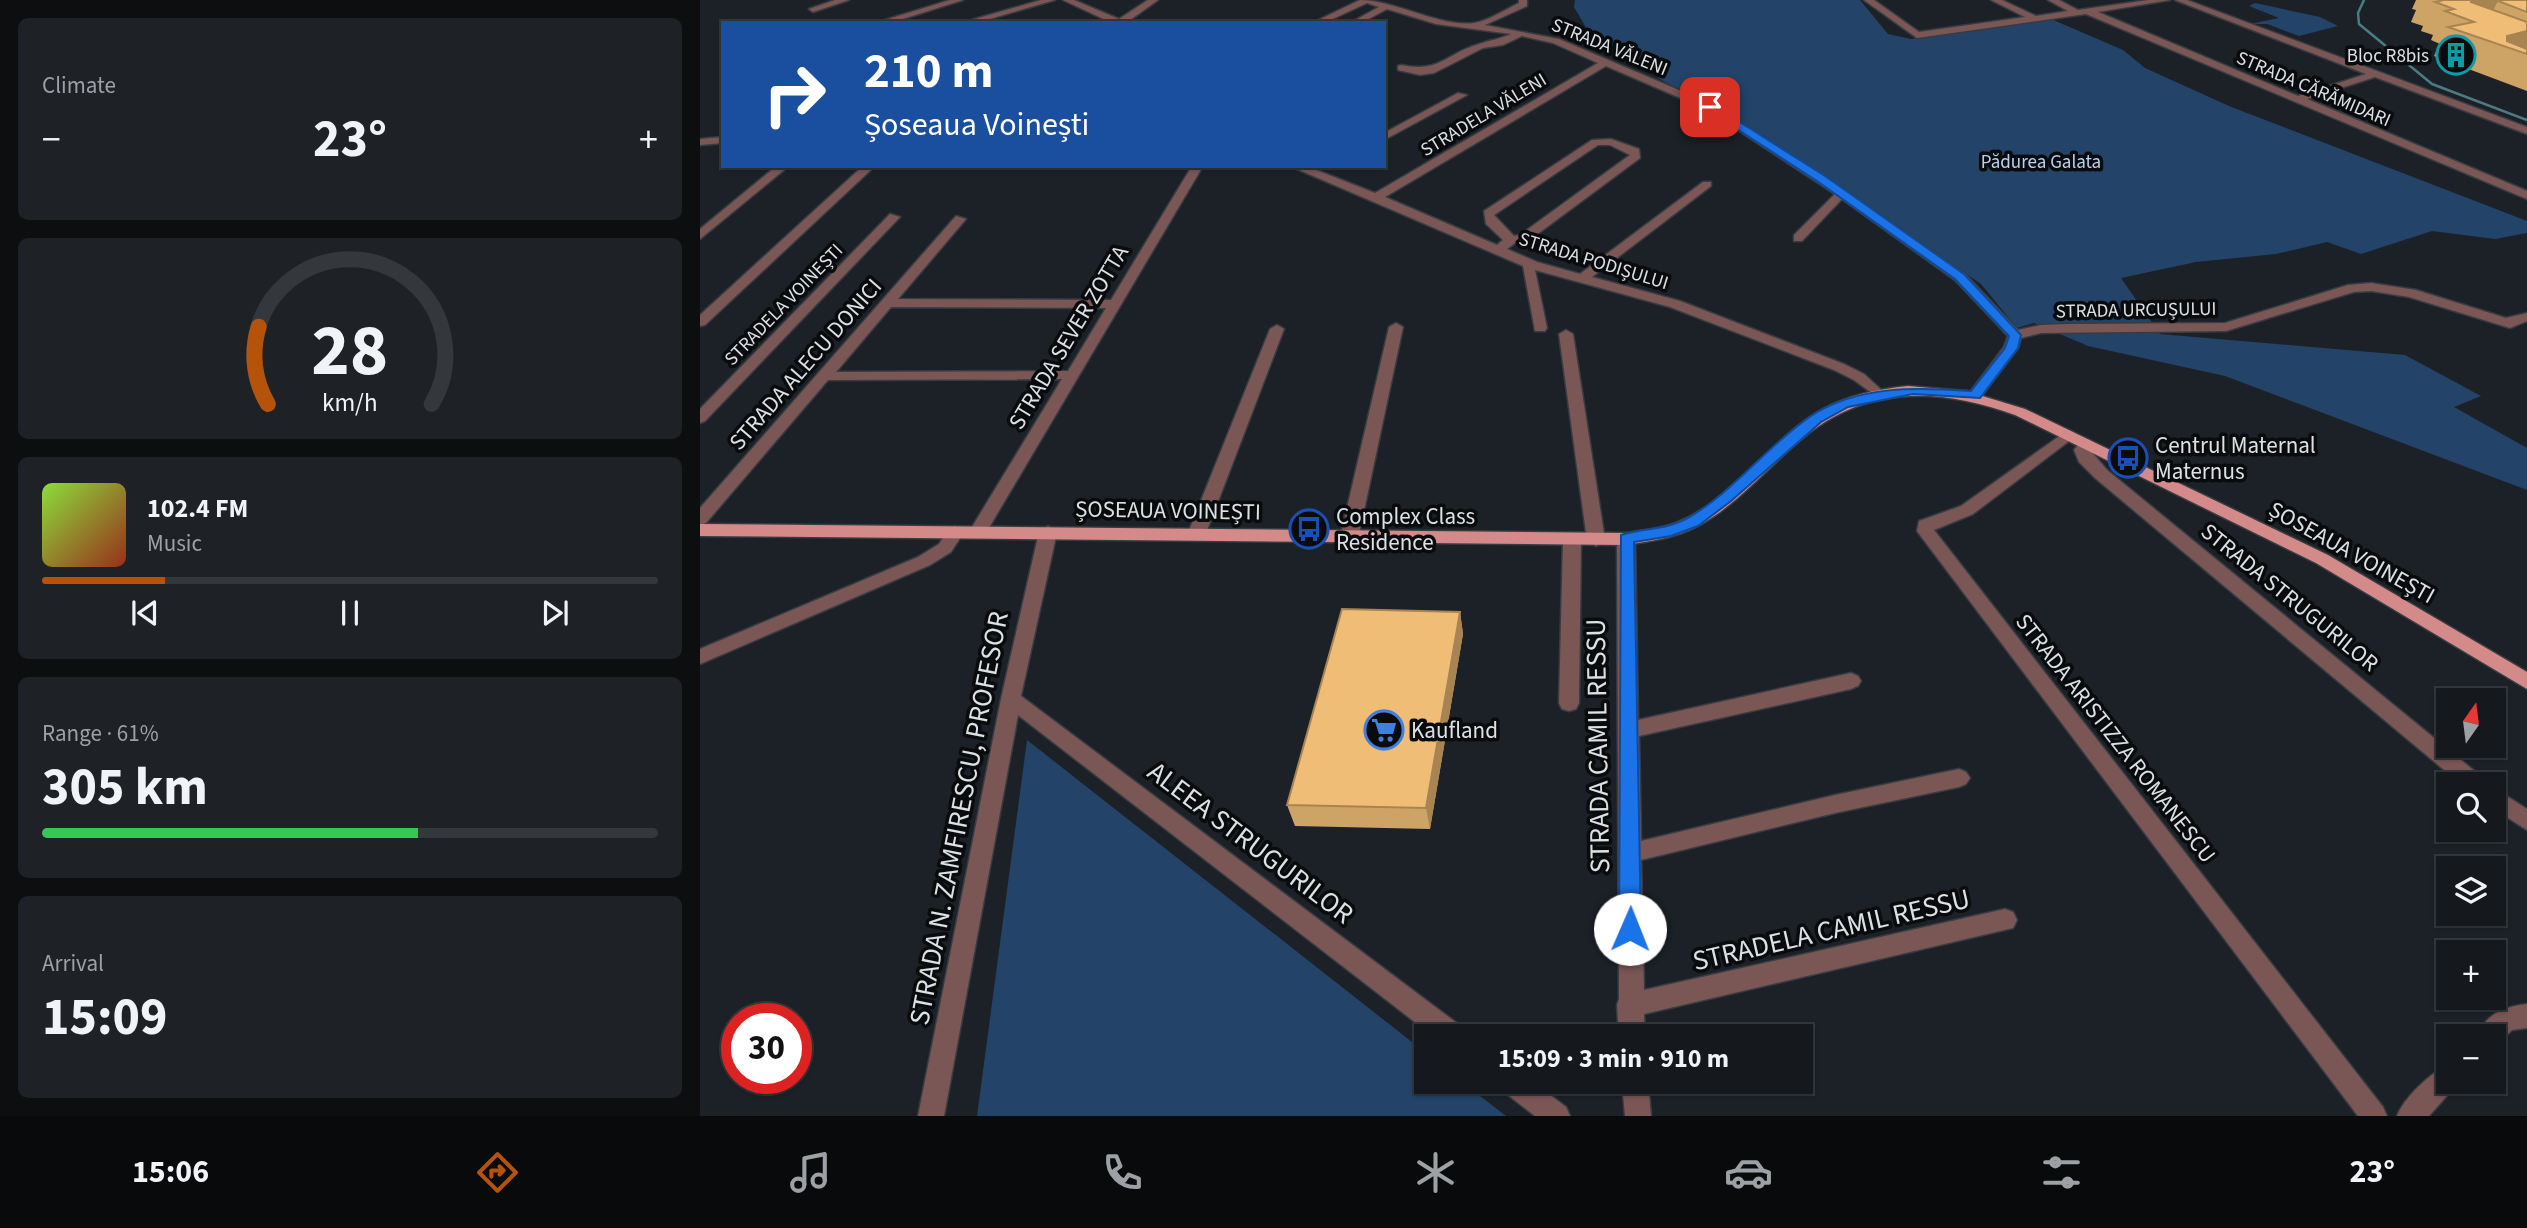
<!DOCTYPE html>
<meta charset="utf-8">
<style>
:root{--surface:#15191e;--page:#1e2227;--text:#f1f3f6;--muted:#9da0a4;--line:#34383c;--accent:#b45309}
body{margin:0;font-family:"Source Sans 3",sans-serif;background:var(--page);color:var(--text);height:100vh;display:flex;flex-direction:column;font-size:26px;white-space:nowrap}
*{box-sizing:border-box;margin:0}
p{font-size:23px;color:var(--muted)}
.icon{flex:none;width:38px;height:38px;fill:none;stroke:currentColor;stroke-width:2;stroke-linecap:round;stroke-linejoin:round}
.map{position:relative;flex:1;overflow:hidden}
.sheet{display:flex;flex-direction:column;gap:18px;padding:18px;background:#0c0e10;width:700px}
.sheet>*{flex:none}
.guide{position:absolute;left:21px;top:21px;width:665px;height:147px;border-radius:0px;box-shadow:0 2px 5px #0004,0 0 0 2px var(--line);background:#1a4fa0;color:#fff;overflow:hidden}
.needle{width:46px;rotate:14deg}
.buttons{position:absolute;left:1736px;top:688px;display:grid;gap:14px}
.buttons a{display:grid;place-items:center;width:70px;height:70px;border-radius:0px;background:var(--surface);box-shadow:0 2px 5px #0004,0 0 0 2px var(--line);font-size:35px}
.speed{position:absolute;left:21px;top:1003px;display:flex;gap:14px;font-size:35px;font-weight:700;text-align:center}
.speed>*{display:grid;place-content:center;width:91px;height:91px;border-radius:50%;background:var(--surface);box-shadow:0 2px 5px #0004,0 0 0 2px var(--line);line-height:1}
.speed .limit{border:10px solid #d22;background:#fff;color:#111}
.pin{position:absolute;display:grid;place-items:center;width:60px;height:60px;color:#fff;margin:-30px;border-radius:14px;box-shadow:0 4px 10px #0006}
.me{position:absolute;width:77px;margin:-38px;rotate:1deg;stroke-linejoin:round;filter:drop-shadow(0 0 5px #0008)}
.turn{display:flex;align-items:center;gap:24px;height:147px;padding:0 28px;font-size:32px}
.turn .icon{width:91px;height:91px;stroke-width:2.5}
.turn b{display:block;font-size:49px;line-height:60px}
.big{font-size:52px;font-weight:700;line-height:1.1}
.sheet .widget{flex:1;display:flex;flex-direction:column;justify-content:center;gap:10px;min-width:0;padding:0 24px;border-radius:10px;background:var(--page)}
.sheet .dial{align-items:center;gap:0}
.dial svg{height:182px;overflow:visible;fill:none;stroke:var(--line);stroke-width:7;stroke-linecap:round;text-anchor:middle}
.dial text{fill:var(--text);stroke:none}
.song{display:flex;align-items:center;gap:21px}
.cover{width:84px;height:84px;border-radius:10px;background:linear-gradient(135deg,hsl(90 70% 55%),hsl(10 70% 35%))}
.played{height:7px;border-radius:4px;background:linear-gradient(90deg,var(--accent) 20%,var(--line) 20%)}
.keys{display:flex;justify-content:space-around;direction:ltr}
.heat{display:flex;justify-content:space-between;align-items:center;font-size:38px;direction:ltr}
.charge{height:10px;border-radius:5px;background:linear-gradient(90deg,#34c759 61%,var(--line) 0)}
.trip{position:absolute;left:714px;top:1024px;width:399px;height:70px;border-radius:0px;background:var(--surface);box-shadow:0 2px 5px #0004,0 0 0 2px var(--line);font-weight:700;line-height:70px;text-align:center}
.menu{display:flex;height:112px;justify-content:space-around;align-items:center;background:#080a0c;color:var(--muted)}
.menu .icon{width:49px;height:49px}
.menu .active{color:var(--accent)}
.menu b{font-size:32px;color:var(--text)}
main{display:flex;flex:1;min-height:0}
.map>svg:first-child{display:block}
.green{fill:#234368}
.lines{fill:none;stroke-linecap:round;stroke-linejoin:round}
.stream{stroke:#4b7c82;stroke-width:2.5}
.minor-casing{stroke:#373c42;stroke-width:3}
.major-casing{stroke:#373c42;stroke-width:3}
.minor{fill:#7a5655;fill-rule:evenodd}
.major{fill:#d38a88;fill-rule:evenodd}
.wall{fill:#cea366}
.shaded-wall{fill:#a88453}
.building{fill:#f0bd77;stroke:#a88453;stroke-width:2}
.route{fill:#1a73e8;stroke:#114b97;stroke-width:2}
.labels{text-anchor:middle;stroke-width:7;stroke-linejoin:round;paint-order:stroke}
.far-street-label{font-size:19px;fill:#dde0e5;stroke:#090b0d}
.far-poi-label{font-size:19px;fill:#dde0e5;stroke:#090b0d;text-anchor:end}
.far-park-label{font-size:19px;fill:#b6d1f2;stroke:#090b0d}
.street-label{font-size:23px;fill:#dde0e5;stroke:#090b0d}
.poi-label{font-size:23px;fill:#dde0e5;stroke:#090b0d;text-anchor:start}
.near-street-label{font-size:28px;fill:#dde0e5;stroke:#090b0d}
</style>
<main>
<section class="sheet">
<div class="widget"><p>Climate</p>
<div class="heat"><a>−</a><b class="big">23°</b><a>+</a></div>
</div>
<div class="widget dial"><svg viewBox="0 0 100 80">
<path d="M14 69A42 42 0 1 1 86 69"/>
<path d="M14 69A42 42 0 0 1 10 35" stroke="#b45309"/>
<text x="50" y="56" font-size="32" font-weight="700">28</text>
<text x="50" y="72" font-size="11">km/h</text>
</svg></div>
<div class="widget">
<div class="song"><i class="cover"></i><div><b>102.4 FM</b><p>Music</p></div></div>
<div class="played"></div>
<div class="keys"><svg class="icon" aria-label="previous" viewBox="0 0 24 24"><path d="M18 5L8 12l10 7zM5 5v14"/></svg><svg class="icon" aria-label="pause" viewBox="0 0 24 24"><path d="M8 5v14M16 5v14"/></svg><svg class="icon" aria-label="next" viewBox="0 0 24 24"><path d="M6 5l10 7-10 7zM19 5v14"/></svg></div>
</div>
<div class="widget"><p>Range · 61%</p><b class="big">305 km</b><div class="charge"></div></div>
<div class="widget"><p>Arrival</p><b class="big">15:09</b></div>
</section>
<div class="map">
<svg width="1827" height="1116" viewBox="0 0 1827 1116">
<rect width="100%" height="100%" fill="#1c2128"/>
<path class="green" d="M875 0H1160L1188 34 1211 39 1351 19 1423 50 1445 68 1529 106 1827 221V233L1795 239 1732 231 1661 254 1627 242 1576 254 1496 262 1421 278 1460 334 1705 355 1781 396 1754 407 1827 448V490L1525 376 1388 346 1334 323 1317 328 1281 284 1066 137 958 78 966 71 891 36 874 7Z
M1555 3 1620 17 1638 26 1599 36 1567 24H1550L1579 18 1549 6Z
M327 740 726 1053V1082H762L806 1116H277Z"/>
<g class="lines">
<path class="stream" d="M1664 0 1658 13 1659 24 1732 84 1827 120"/>
<g class="minor-casing">
<path id="minor" d="M135 0H149L113 12 109 9Z
M250 0H263L190 23H175Z
M341 0H355L276 23H261Z
M363 0H374L419 19 448 0H458L426 23H412Z
M660 0C694 0 743 28 774 23 788 21 806 9 819 3V0H827V6L785 25 859 39 1014 105 1146 191 1265 274 1318 330 1341 325 1369 324 1525 323 1648 285 1671 283 1716 290 1806 318 1827 313V321L1810 328 1709 297 1671 291 1654 292 1526 331 1341 333 1321 338 1318 348 1280 398H1270L1268 395 1304 347 1308 336 1255 280 1142 199 1102 241H1094V235L1135 194 1006 109 906 66 685 197 797 245 803 240 786 224 784 211 892 140 911 139 939 149 940 158 828 241 815 243 807 249 837 262 880 274 1003 182H1011V186L892 277 980 301 1144 364 1164 374 1187 395 1180 399 1154 380 1134 370 970 307 835 270 847 328 845 331H835L823 266 590 166H606L675 193 898 63 853 43 822 36 803 45 783 48 734 73 720 75 698 70V66L701 65C741 73 745 54 779 44 790 40 800 39 811 34L736 24 687 9 661 23H650L679 7 667 3 624 23H612ZM898 145H910L930 155 820 235 814 236 794 215Z
M1164 0H1174L1219 32 1325 17 1291 0H1302L1336 16 1368 11 1348 0H1359L1378 10 1448 0H1470L1398 12 1598 96 1666 74 1475 0H1487L1827 127V134L1675 77 1607 99 1827 191V199L1386 14 1217 38Z
M758 93 767 95 684 140V133Z
M23 137V143L0 145V139Z
M163 166H175L5 325 0 326V315Z
M492 166H503L284 536 278 538 269 532 362 379 128 380 6 523 0 525V508L256 216 266 219 198 299 411 300ZM191 307 406 308 368 371 136 372Z
M74 168 84 170 0 239V229Z
M190 214 200 217 5 421 0 423V409Z
M696 323 703 327 659 534 650 540 641 534 689 327Z
M577 325 584 329 506 533 503 537H491L488 533 570 329Z
M866 330 873 334 905 540 896 546 887 540 859 334Z
M1368 430 1373 432 1376 435 1373 438 1273 514 1234 530 1683 1107 1687 1116H1658L1217 531 1219 521 1261 506Z
M1387 439 1395 444 1390 450 1407 470 1783 778 1787 784H1761L1395 478 1379 462 1374 450 1381 441Z
M255 526 264 532 251 552 230 565 0 664V649L218 557 239 544 249 528Z
M348 526 357 532 321 696 762 1027 766 1036H733L318 715 244 1116H218L301 699 339 532Z
M926 533 935 539 938 720 1151 673 1158 676 1161 681 1158 686 1151 689 939 736 941 841 1135 795 1259 769 1266 772 1270 778 1266 784 1259 787 1135 813 941 860 944 990 1305 909 1313 912 1317 920 1313 928 944 1014 945 1036H919L917 1005 919 999 917 539Z
M872 534 881 540 879 703 876 709 869 711 862 709 859 703 863 540Z
M1794 788 1827 809V830L1794 809Z
M1827 1004V1028L1812 1030 1794 1047V1036H1777C1787 1013 1804 1007 1827 1004Z
M1748 1065V1082H1759L1729 1116H1697C1704 1098 1730 1073 1748 1065Z
M799 1082H833L866 1107 870 1116H835L803 1091Z
M922 1082H948L951 1116H925Z"/>
</g>
<g class="major-casing">
<path id="major" d="M1208 386 1266 391 1325 409 1628 555 1827 672V689L1616 563 1315 415C1236 386 1161 385 1096 444 1064 472 1035 506 998 526 976 538 950 541 926 545L0 536V524L926 533C943 530 962 529 978 522 1035 499 1069 440 1121 410 1148 395 1178 389 1208 386Z"/>
</g>
<use href="#minor" class="minor"/>
<use href="#major" class="major"/>
</g>
<path class="wall" d="M1716 0H1827V91L1734 56 1740 44 1731 40 1733 35 1721 31 1723 26 1711 22 1716 10 1712 9Z
M760 612 763 634 730 829 595 826 587 805Z"/>
<path class="shaded-wall" d="M1769 0H1827L1798 1 1788 20 1774 22Z
M1827 31V50L1802 46 1807 36Z
M760 612 763 634 730 829 726 808Z"/>
<path class="building" d="M1744 0H1771V2L1827 22V31L1807 36V41L1827 49V54L1748 27 1774 22 1745 11 1754 9 1735 2Z
M1803 0H1827V12L1798 1Z
M642 609 760 612 726 808 587 805Z"/>
<path class="route" d="M1006 105H1013L1125 176 1264 274 1321 335 1318 348 1280 398 1213 394 1148 407 1121 422 1031 501 998 526 971 536 934 542 941 929 937 936 930 939 922 936 919 929 921 535C943 528 967 530 988 518 1034 491 1067 446 1111 416 1158 385 1218 387 1271 391L1305 348 1309 336 1255 279 1117 181 1006 109Z"/>
<defs>
<g id="building-ring" transform="scale(2.0125)"><circle r="9.5" fill="#090b0d" stroke="#0f9aa8" stroke-width="1.5"/><path d="M-4-6H4V6H1V3H-1V6H-4ZM-2.5-4.3h1.7v1.8h-1.7ZM.8-4.3h1.7v1.8H.8ZM-2.5-1h1.7V.8h-1.7ZM.8-1h1.7V.8H.8Z" fill="#0f9aa8"/></g>
<g id="bus-ring" transform="scale(2.0125)"><circle r="9.5" fill="#090b0d" stroke="#1a4fb4" stroke-width="1.5"/><path d="M-5-6H5V4H4V6H2V4H-2V6H-4V4H-5ZM-3.5-4V0h7V-4ZM-3.5 1.2v1.5H-2V1.2ZM2 1.2v1.5H3.5V1.2Z" fill="#1a4fb4"/></g>
<g id="supermarket-ring" transform="scale(2.0125)"><circle r="9.5" fill="#090b0d" stroke="#3f7fe0" stroke-width="1.5"/><path d="M-6-5.5h2.5l.6 2H6L4.5 2H-2.5L-4.4-4H-6ZM-1.5 3.2a1.3 1.3 0 1 0 .1 0ZM3 3.2a1.3 1.3 0 1 0 .1 0Z" fill="#3f7fe0"/></g>
</defs>
<g fill-rule="evenodd">
<use href="#building-ring" x="1756" y="55"/>
<use href="#bus-ring" x="1428" y="458"/>
<use href="#bus-ring" x="609" y="529"/>
<use href="#supermarket-ring" x="684" y="730"/>
</g>
<g class="labels">
<g class="far-street-label">
<text transform="translate(910 46) rotate(22)" y="7">STRADA VĂLENI</text>
<text transform="translate(1614 88) rotate(23)" y="7">STRADA CĂRĂMIDARI</text>
<text transform="translate(783 114) rotate(-31)" y="7">STRADELA VĂLENI</text>
<text transform="translate(894 260) rotate(17)" y="7">STRADA PODIȘULUI</text>
<text transform="translate(83 304) rotate(-46)" y="7">STRADELA VOINEȘTI</text>
<text transform="translate(1436 309) rotate(-1)" y="7">STRADA URCUȘULUI</text>
</g>
<g class="far-poi-label">
<text x="1729" y="62">Bloc R8bis</text>
</g>
<g class="far-park-label">
<text x="1341" y="168">Pădurea Galata</text>
</g>
<g class="street-label">
<text transform="translate(368 337) rotate(-59)" y="8">STRADA SEVER ZOTTA</text>
<text transform="translate(105 364) rotate(-49)" y="8">STRADA ALECU DONICI</text>
<text transform="translate(468 510) rotate(1)" y="8">ȘOSEAUA VOINEȘTI</text>
<text transform="translate(1652 552) rotate(29)" y="8">ȘOSEAUA VOINEȘTI</text>
<text transform="translate(1590 597) rotate(39)" y="8">STRADA STRUGURILOR</text>
<text transform="translate(1416 738) rotate(52)" y="8">STRADA ARISTIZZA ROMANESCU</text>
</g>
<g class="poi-label">
<text x="1455" y="453">Centrul Maternal<tspan x="1455" dy="26">Maternus</tspan></text>
<text x="636" y="524">Complex Class<tspan x="636" dy="26">Residence</tspan></text>
<text x="711" y="738">Kaufland</text>
</g>
<g class="near-street-label">
<text transform="translate(897 746) rotate(-91)" y="10">STRADA CAMIL RESSU</text>
<text transform="translate(258 818) rotate(-79)" y="10">STRADA N. ZAMFIRESCU, PROFESOR</text>
<text transform="translate(551 842) rotate(37)" y="10">ALEEA STRUGURILOR</text>
<text transform="translate(1131 929) rotate(-13)" y="10">STRADELA CAMIL RESSU</text>
</g>
</g>
</svg>
<div class="buttons">
<a><svg class="needle" viewBox="-14 -14 28 28"><path d="M0-13l5 13h-10z" fill="#e53935"/><path d="M0 13l5-13h-10z" fill="#9da0a4"/></svg></a>
<a><svg class="icon" aria-label="search" viewBox="0 0 24 24"><circle cx="10" cy="10" r="6"/><path d="M15 15l6 6"/></svg></a>
<a><svg class="icon" aria-label="layers" viewBox="0 0 24 24"><path d="M12 4l9 5-9 5-9-5zM3 14l9 5 9-5"/></svg></a>
<a>+</a>
<a>−</a>
</div>
<div class="speed"><div class="limit">30</div></div>
<div class="pin" style="left:1010px;top:107px;background:#d93025"><svg class="icon" aria-label="arrive" viewBox="0 0 24 24"><path d="M6 21V4h12l-3 4 3 4H6"/></svg></div>
<svg class="me" style="left:930px;top:929px" viewBox="-20 -20 40 40"><circle r="19" fill="#fff"/><path d="M0-13L10 11 0 6-10 11z" fill="#1a73e8"/></svg>
<div class="trip">15:09 · 3 min · 910 m</div>
<div class="guide">
<div class="turn"><svg class="icon" aria-label="right" viewBox="0 0 24 24"><path d="M7 20v-9h11M14 6l5 5-5 5"/></svg><div><b>210 m</b>Șoseaua Voinești</div></div>
</div>
</div>
</main>
<nav class="menu">
<b>15:06</b>
<svg class="icon active" aria-label="directions" viewBox="0 0 24 24"><path d="M12 3l9 9-9 9-9-9zM9 14v-3h6M13 9l2 2-2 2"/></svg>
<svg class="icon" aria-label="music" viewBox="0 0 24 24"><path d="M9 18V5l10-2v13"/><circle cx="6" cy="18" r="3"/><circle cx="16" cy="16" r="3"/></svg>
<svg class="icon" aria-label="phone" viewBox="0 0 24 24"><path d="M5 4h4l2 5-3 2q2 4 5 5l2-3 5 2v4C11 20 4 13 5 4z"/></svg>
<svg class="icon" aria-label="climate" viewBox="0 0 24 24"><path d="M12 3v18M4 7l16 10M4 17L20 7"/></svg>
<svg class="icon" aria-label="car" viewBox="0 0 24 24"><path d="M5 17H2v-5l4-1 3-4h7l3 4 3 1v5h-3M9 17h6M6 11h13"/><circle cx="7" cy="17" r="2"/><circle cx="17" cy="17" r="2"/></svg>
<svg class="icon" aria-label="filters" viewBox="0 0 24 24"><path d="M4 7h16M4 17h16"/><circle cx="9" cy="7" r="2"/><circle cx="15" cy="17" r="2"/></svg>
<b>23°</b>
</nav>
